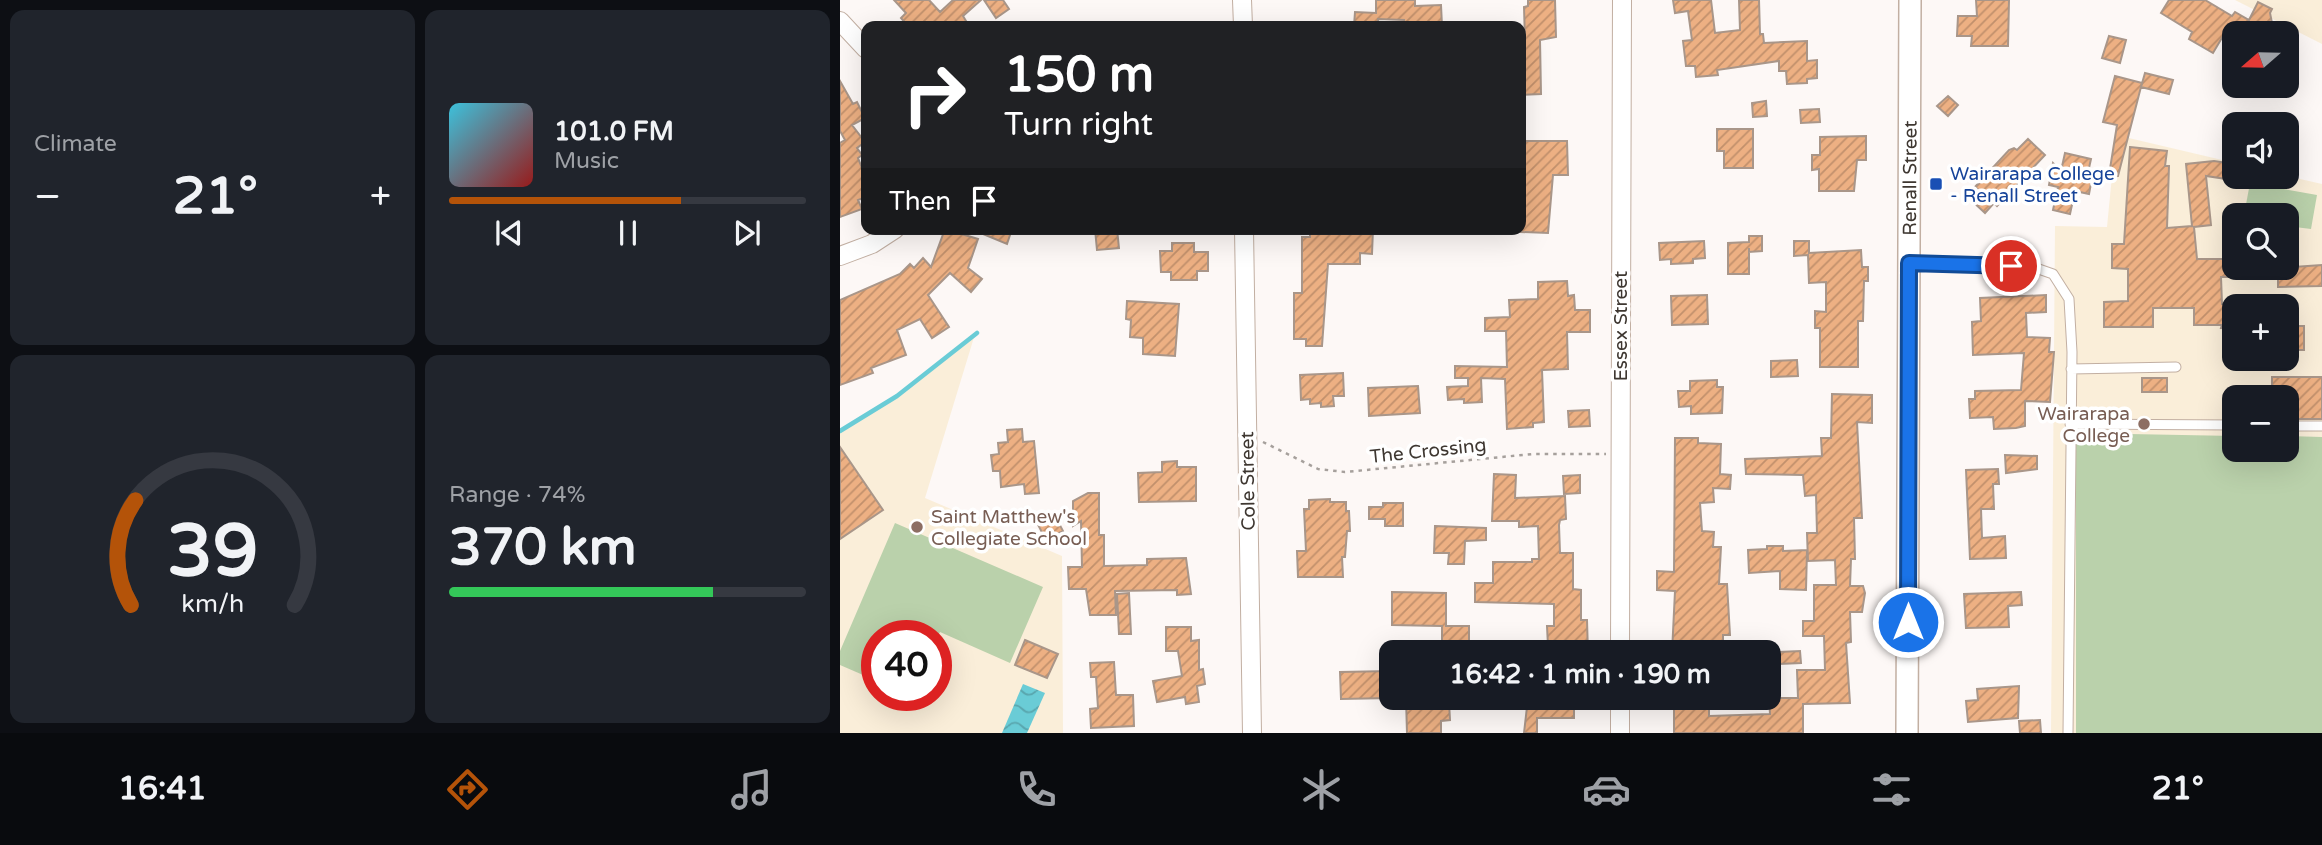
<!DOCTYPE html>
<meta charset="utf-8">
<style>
:root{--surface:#171b24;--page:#20242c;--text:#f1f3f6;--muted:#9ea1a6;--line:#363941;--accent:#b45309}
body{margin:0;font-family:"Varela Round",sans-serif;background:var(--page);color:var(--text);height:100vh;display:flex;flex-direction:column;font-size:26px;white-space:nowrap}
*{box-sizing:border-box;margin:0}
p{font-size:23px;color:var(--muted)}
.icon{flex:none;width:38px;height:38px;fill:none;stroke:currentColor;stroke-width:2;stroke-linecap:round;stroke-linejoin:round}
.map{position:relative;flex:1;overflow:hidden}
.details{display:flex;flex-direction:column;gap:10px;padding:10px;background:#0d0f14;width:840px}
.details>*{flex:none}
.top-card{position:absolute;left:21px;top:21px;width:665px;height:214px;border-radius:14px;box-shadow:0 7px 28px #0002;background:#202124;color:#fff;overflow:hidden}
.needle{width:46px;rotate:250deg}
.buttons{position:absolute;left:1382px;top:21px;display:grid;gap:14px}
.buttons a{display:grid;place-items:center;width:77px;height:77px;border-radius:14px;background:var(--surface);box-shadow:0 7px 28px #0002;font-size:35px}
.speed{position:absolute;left:21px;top:620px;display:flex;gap:14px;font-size:35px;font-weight:700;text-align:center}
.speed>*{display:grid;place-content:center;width:91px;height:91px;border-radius:50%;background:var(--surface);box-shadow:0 7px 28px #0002;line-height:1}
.speed .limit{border:10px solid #d22;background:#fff;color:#111}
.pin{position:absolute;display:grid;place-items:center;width:60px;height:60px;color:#fff;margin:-30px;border:4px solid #fff;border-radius:50%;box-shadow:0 2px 7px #0007}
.me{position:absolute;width:77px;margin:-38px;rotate:0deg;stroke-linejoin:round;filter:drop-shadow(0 0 5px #0008)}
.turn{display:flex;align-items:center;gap:24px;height:147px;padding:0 28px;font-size:32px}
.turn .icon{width:91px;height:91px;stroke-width:2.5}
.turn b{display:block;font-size:49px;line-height:60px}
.then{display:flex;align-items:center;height:66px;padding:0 28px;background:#0003;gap:14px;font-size:26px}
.big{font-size:52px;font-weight:800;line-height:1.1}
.details .tile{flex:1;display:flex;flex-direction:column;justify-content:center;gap:10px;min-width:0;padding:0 24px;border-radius:14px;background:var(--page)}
.details .dial{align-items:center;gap:0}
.dial svg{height:182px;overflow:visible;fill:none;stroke:var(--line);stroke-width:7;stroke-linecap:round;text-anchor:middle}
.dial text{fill:var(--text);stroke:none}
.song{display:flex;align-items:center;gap:21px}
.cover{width:84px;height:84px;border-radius:10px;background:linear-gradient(135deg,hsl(190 70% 55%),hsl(0 70% 35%))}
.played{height:7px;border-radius:4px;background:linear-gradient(90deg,var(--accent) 65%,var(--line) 65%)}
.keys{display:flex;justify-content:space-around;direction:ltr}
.heat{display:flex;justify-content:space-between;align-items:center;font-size:38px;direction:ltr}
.charge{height:10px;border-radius:5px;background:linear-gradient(90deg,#34c759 74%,var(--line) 0)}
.details .tiles{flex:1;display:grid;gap:10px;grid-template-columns:repeat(2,1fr)}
.trip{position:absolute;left:539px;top:640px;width:402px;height:70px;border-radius:14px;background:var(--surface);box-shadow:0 7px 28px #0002;font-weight:800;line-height:70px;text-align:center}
.tabs{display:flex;height:112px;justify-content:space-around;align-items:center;background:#090b0e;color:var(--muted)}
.tabs .icon{width:49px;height:49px}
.tabs .current{color:var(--accent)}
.tabs b{font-size:32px;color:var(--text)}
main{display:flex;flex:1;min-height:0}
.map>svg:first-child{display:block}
.education{fill:#faeed9;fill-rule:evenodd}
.pitch{fill:#bad1ab}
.water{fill:url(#water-waves)}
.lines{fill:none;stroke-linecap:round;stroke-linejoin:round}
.stream{stroke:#6accd6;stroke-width:4.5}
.building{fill:url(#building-hatch);stroke:#a99689;stroke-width:2}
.service-casing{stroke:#c2afa2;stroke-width:11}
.minor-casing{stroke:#c2afa2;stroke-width:20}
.tertiary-casing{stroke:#c2afa2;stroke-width:24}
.path{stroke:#a6a09c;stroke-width:2.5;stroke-dasharray:3.5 5;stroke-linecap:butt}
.service{stroke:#fff;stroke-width:9}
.minor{stroke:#fff;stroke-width:18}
.tertiary{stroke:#fff;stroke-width:21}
.route-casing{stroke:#114b97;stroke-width:18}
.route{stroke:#1a73e8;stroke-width:12}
.transit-dot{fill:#1a4fb4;stroke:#fff;stroke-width:2.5}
.education-dot{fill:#8d6e63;stroke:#fff;stroke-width:2.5}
.labels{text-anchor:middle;stroke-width:7;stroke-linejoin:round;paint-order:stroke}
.transit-label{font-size:19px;fill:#164399;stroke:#fff;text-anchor:start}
.street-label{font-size:19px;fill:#3e3731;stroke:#fff}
.education-label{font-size:19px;fill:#785e54;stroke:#fff;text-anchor:end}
</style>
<main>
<section class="details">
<div class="tiles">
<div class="tile"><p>Climate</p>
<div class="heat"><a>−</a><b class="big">21°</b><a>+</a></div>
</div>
<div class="tile">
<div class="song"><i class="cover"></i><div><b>101.0 FM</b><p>Music</p></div></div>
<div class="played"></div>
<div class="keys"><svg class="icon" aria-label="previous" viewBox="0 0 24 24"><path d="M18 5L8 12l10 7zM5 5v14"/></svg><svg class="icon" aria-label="pause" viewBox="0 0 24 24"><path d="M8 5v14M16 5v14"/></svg><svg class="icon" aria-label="next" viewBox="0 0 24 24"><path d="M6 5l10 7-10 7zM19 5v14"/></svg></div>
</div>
<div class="tile dial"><svg viewBox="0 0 100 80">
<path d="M14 69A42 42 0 1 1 86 69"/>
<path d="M14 69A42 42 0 0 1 16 23" stroke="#b45309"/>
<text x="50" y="56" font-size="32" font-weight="700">39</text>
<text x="50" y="72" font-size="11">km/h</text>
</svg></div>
<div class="tile"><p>Range · 74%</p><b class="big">370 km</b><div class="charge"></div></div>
</div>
</section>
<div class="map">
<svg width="1482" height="733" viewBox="0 0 1482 733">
<defs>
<pattern id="water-waves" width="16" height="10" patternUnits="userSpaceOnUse" patternTransform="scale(1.75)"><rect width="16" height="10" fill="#6accd6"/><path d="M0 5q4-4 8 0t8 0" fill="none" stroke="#59a6ae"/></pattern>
<pattern id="building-hatch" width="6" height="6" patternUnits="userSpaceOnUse" patternTransform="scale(1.75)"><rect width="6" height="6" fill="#edb083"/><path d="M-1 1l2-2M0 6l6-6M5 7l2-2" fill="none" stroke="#c1906c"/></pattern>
</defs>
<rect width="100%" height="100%" fill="#fdf8f6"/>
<path class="education" d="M1395 0H1482V44Z
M1276 135 1395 163V177L1447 176 1482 184V733H1211L1215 226 1267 227ZM1395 215H1447V268H1395ZM1395 306H1447V359H1395ZM1395 397H1447V450H1395Z
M135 334 85 498 222 556 223 733H0V431L64 390ZM37 635H96V695H37Z"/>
<path class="pitch" d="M1410 183 1477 195 1471 229 1447 226V215H1404Z
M1236 433 1395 436V450H1447V436L1482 437V733H1236Z
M55 523 203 587 170 663 100 632 96 639V635H37V681L0 665V651Z"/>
<path class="water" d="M183 684 205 693 187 733H162Z"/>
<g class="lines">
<path class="stream" d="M0 431 57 396 137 333"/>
</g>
<path class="building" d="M54 0H89L100 12 113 0H141L123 16 129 26H68L61 18 66 13Z
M144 0H163L169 9 156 18Z
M536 0H575V6L601 5 602 26H565L564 20 538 19V26H514L515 12 536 13Z
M688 0H715L716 37 700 40 701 94 681 95V41H685L684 7 688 6Z
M833 0H871L875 33 900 30 899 0H919L920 34H923L924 43 967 41V61L977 60V78L967 79V83L947 84 946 71H939V61L877 70 878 75 856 77 855 66H846L843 41 852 40 848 11 835 13Z
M1136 0H1169L1168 46H1131L1132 36H1117L1118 16H1137Z
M1329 0H1365L1392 16 1395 12 1409 20 1418 2 1432 9 1430 13 1434 33 1386 31 1373 53 1349 39 1352 32 1321 13Z
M1269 36 1286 40 1280 63 1262 58Z
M1305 73 1333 80 1329 94 1301 87Z
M1275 76 1302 83 1278 176 1269 175 1277 125 1263 122Z
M0 81 13 104 17 102 25 118 12 125 25 142 17 148 22 155 18 158 26 178V197L18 200 22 209 0 217V143L5 140 0 131Z
M1108 96 1118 105 1108 116 1097 106Z
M926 101 927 116 913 117 912 103Z
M979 109 980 122 961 123 960 110Z
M877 129H913V168H884V151H877Z
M1026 136V160H1017L1014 191H979V169L972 170V155H980V137Z
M1188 139 1205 155 1157 206 1154 203 1145 213 1131 200 1140 191 1135 187 1169 150 1174 148 1177 150Z
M681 141H727L728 175H713L708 233 681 232Z
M1290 147 1327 151 1325 166H1329L1327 228 1352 226 1346 164 1374 161 1395 164 1393 180 1366 176 1371 225 1354 227 1357 259H1391V277H1381L1382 304H1395V329L1381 328 1382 325H1354V308H1313V327H1264V302L1288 301V269L1272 268V244H1284Z
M1225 153 1251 159 1247 177 1252 178 1249 194 1235 191 1230 214 1213 210 1218 187 1209 185 1213 163 1221 171Z
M105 229 138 239 128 268 142 279 131 292 110 273 88 295 109 327 92 338 80 319 57 330 66 355 31 368 33 373 0 385V300L60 274 70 264 74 268 83 258 91 267Z
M131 229H172L167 244Z
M255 229H277L279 248 257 250Z
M470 229H533L532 254 520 253V264H488L482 346H466V339H454V293H462V237H470Z
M909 236H922V251L909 252V248V274H888V243L909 242Z
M864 241 865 258 853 259V263L831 264V259L820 260 819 243Z
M954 241H969V253L1021 250 1022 267H1028V281H1024L1023 321H1018V367H980V328H975V311L986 312V282L969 283 968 255 954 256Z
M332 243H354V252H368V271H357V280H331V272H321L320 251H332Z
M1482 265V286L1438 287V268Z
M727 281 728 296 734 295 735 310H750V332H727L728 369 702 370 704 422 693 423V427L667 429 665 379 641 378 642 402 624 403V399L608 400 607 387 628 386V378H615V366L667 367 666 331H645V318L670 317 669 300 698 299V282Z
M867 295 868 324 832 325 831 296Z
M1206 295V312L1186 313 1187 337 1210 338 1209 352H1214L1210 402 1185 401V426L1176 428 1154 429 1153 417 1130 418 1129 399H1135V391L1181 390 1184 353 1133 355 1132 322 1141 321 1140 298Z
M287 301 339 304 335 356 303 354V338L290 337 291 320 286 319Z
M1447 326H1464V350H1447Z
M957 360 958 376 931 377V361Z
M503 373 504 396H493L494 406 481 407V403L470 404V399L461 400 460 375Z
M1432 377H1482V419H1447V397H1432Z
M1302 378H1327V392H1302Z
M877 380V387H883L882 413 851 414V406L839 407 838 391H850V381Z
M578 386 580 413 529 416 528 388Z
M992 394 1032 395V423L1017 422 1022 518H1014L1015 559H1011L1010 586H1023L1025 593 1022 612H1010L1011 642 1006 643 1010 703 963 704V733H834V698H869V716L930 714 929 698H958L957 670H985L984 636H963V621H974V585H996L995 560 968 561 967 533H977L976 495 965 496 963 475 906 474 905 459 982 456 981 438H991Z
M749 410 750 426 729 427 728 411Z
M182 429 183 442 194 441 199 493 185 494 184 484 161 487 160 471H153L151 455 159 454 158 443 168 442 167 430Z
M835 438H858V443L881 444 880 474 891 475 890 489 873 488 874 502 860 503 862 531 874 532 873 547H881L879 584H887L890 635H883V653H832L835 591 817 590V571L834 572Z
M0 447 43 510 0 539Z
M1165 455 1197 456V469L1166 473Z
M337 461V467H356V501L299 502 298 473 322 472V462Z
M1158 469 1159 484H1153L1154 509H1141L1142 538 1165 536 1166 558 1130 559 1126 470Z
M654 474 676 475 675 498 725 496 726 519 720 520 719 525 720 553H733V589L741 590V620H747L748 653H732V646H708L707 626H714V604L635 602V583H653V562H692V559H699L698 526 679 527V521H652Z
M740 475V493L724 494 723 476Z
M248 493H259V535H264V566L307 565V559L346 558 351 594 337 595V590L275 591 276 615H250L246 589H229L228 567H242L241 521 233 526V501Z
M490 499V502H506V511H509L510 531H507L505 557H502L503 577H458L457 551H466L464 509H469V500Z
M543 503H563V526H545V519H529V507H543Z
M213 512 223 531 206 540 196 521Z
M595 526 646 528V540L625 541 624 564H608L609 553H594Z
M927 546H943V551L967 550 966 590 940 589V571L909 573 908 550 927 549Z
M552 592 606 593V626H629V646H602V626L552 625Z
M1181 592 1182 605 1168 606 1169 627 1126 628 1124 594Z
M289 593 291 634H279L277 594Z
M326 627H351V641L359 640V670L363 669 365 684 357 686 359 702 346 704 345 697 317 702 313 681 342 676 338 651H326Z
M185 640 218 654 207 678 175 665Z
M960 651 961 663 935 664V652Z
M274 662 276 695H293L294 726 251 728 250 709 258 708 256 677H251L250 663Z
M551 671V698L501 699 500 672Z
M1179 686 1178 718 1128 722 1126 701 1138 700 1137 689Z
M566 698H597L598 702H609L610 720 601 721V733H567Z
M688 698H734V718H697V733H684Z
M1200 720 1201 733H1180L1179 721Z"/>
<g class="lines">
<g class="service-casing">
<path id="service" d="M1071 263 1193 267 1213 274 1229 299 1232 352 1228 733
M1231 369 1336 367
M1230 424 1395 425
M1447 426H1482"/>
</g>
<g class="minor-casing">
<path id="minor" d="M402 0 403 26
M0 21 26 49
M404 229 412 733
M0 256 32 244 55 229
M780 653 782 0
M780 698V733"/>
</g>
<g class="tertiary-casing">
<g id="tertiary">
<path id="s1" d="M1067 733 1070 0"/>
</g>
</g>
<path class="path" d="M423 442 478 469 505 472 693 454H766"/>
<use href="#service" class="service"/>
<use href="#minor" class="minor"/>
<use href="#tertiary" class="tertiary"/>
</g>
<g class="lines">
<g class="route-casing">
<path id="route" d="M1068 622 1069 263 1171 266"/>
</g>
<use href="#route" class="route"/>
</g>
<rect class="transit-dot" x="1089" y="177" width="14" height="14" rx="3.5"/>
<g class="education-dot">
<circle cx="1304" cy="424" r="7"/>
<circle cx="77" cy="527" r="7"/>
</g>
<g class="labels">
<g class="transit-label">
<text x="1110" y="180">Wairarapa College<tspan x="1110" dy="22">- Renall Street</tspan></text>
</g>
<g class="street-label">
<text dy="7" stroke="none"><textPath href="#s1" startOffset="555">Renall Street</textPath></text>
<text transform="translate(780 326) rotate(-90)" y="7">Essex Street</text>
<text transform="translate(588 450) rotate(-6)" y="7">The Crossing</text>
<text transform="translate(407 481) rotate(-91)" y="7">Cole Street</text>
</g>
<g class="education-label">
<text x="1290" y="420">Wairarapa<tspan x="1290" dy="22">College</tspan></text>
<text x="91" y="523" text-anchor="start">Saint Matthew's<tspan x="91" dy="22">Collegiate School</tspan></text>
</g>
</g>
</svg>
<div class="buttons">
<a><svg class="needle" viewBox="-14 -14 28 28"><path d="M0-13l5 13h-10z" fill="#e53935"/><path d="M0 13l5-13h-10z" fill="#9ea1a6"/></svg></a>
<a><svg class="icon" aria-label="sound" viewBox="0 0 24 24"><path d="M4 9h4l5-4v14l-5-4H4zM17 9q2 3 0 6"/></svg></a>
<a><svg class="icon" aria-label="search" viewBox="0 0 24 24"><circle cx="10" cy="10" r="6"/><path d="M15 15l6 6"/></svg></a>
<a>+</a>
<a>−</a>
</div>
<div class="speed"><div class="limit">40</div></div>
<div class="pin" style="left:1171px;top:266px;background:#d93025"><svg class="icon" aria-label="arrive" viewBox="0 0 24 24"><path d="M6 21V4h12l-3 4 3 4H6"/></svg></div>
<svg class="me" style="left:1068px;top:622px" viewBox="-20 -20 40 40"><circle r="17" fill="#1a73e8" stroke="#fff" stroke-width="3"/><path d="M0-11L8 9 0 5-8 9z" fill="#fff"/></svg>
<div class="trip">16:42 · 1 min · 190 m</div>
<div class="top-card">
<div class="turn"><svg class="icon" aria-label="right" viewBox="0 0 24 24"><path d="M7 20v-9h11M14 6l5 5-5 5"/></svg><div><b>150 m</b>Turn right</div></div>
<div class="then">Then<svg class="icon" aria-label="arrive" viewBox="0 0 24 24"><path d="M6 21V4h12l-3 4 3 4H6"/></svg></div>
</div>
</div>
</main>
<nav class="tabs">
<b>16:41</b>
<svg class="icon current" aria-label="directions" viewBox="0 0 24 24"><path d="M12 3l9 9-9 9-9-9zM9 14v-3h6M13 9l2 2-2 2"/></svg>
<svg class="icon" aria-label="music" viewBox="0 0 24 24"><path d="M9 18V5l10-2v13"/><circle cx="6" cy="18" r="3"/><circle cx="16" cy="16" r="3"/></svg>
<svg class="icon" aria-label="phone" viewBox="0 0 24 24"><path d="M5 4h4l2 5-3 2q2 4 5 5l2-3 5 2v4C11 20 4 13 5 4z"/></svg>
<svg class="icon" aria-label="climate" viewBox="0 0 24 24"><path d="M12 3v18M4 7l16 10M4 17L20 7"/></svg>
<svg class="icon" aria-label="car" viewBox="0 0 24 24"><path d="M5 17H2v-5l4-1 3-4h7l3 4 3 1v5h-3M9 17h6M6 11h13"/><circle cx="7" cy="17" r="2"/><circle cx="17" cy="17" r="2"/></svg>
<svg class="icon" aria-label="filters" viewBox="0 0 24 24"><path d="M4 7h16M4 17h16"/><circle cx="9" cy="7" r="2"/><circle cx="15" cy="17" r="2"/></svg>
<b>21°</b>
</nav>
